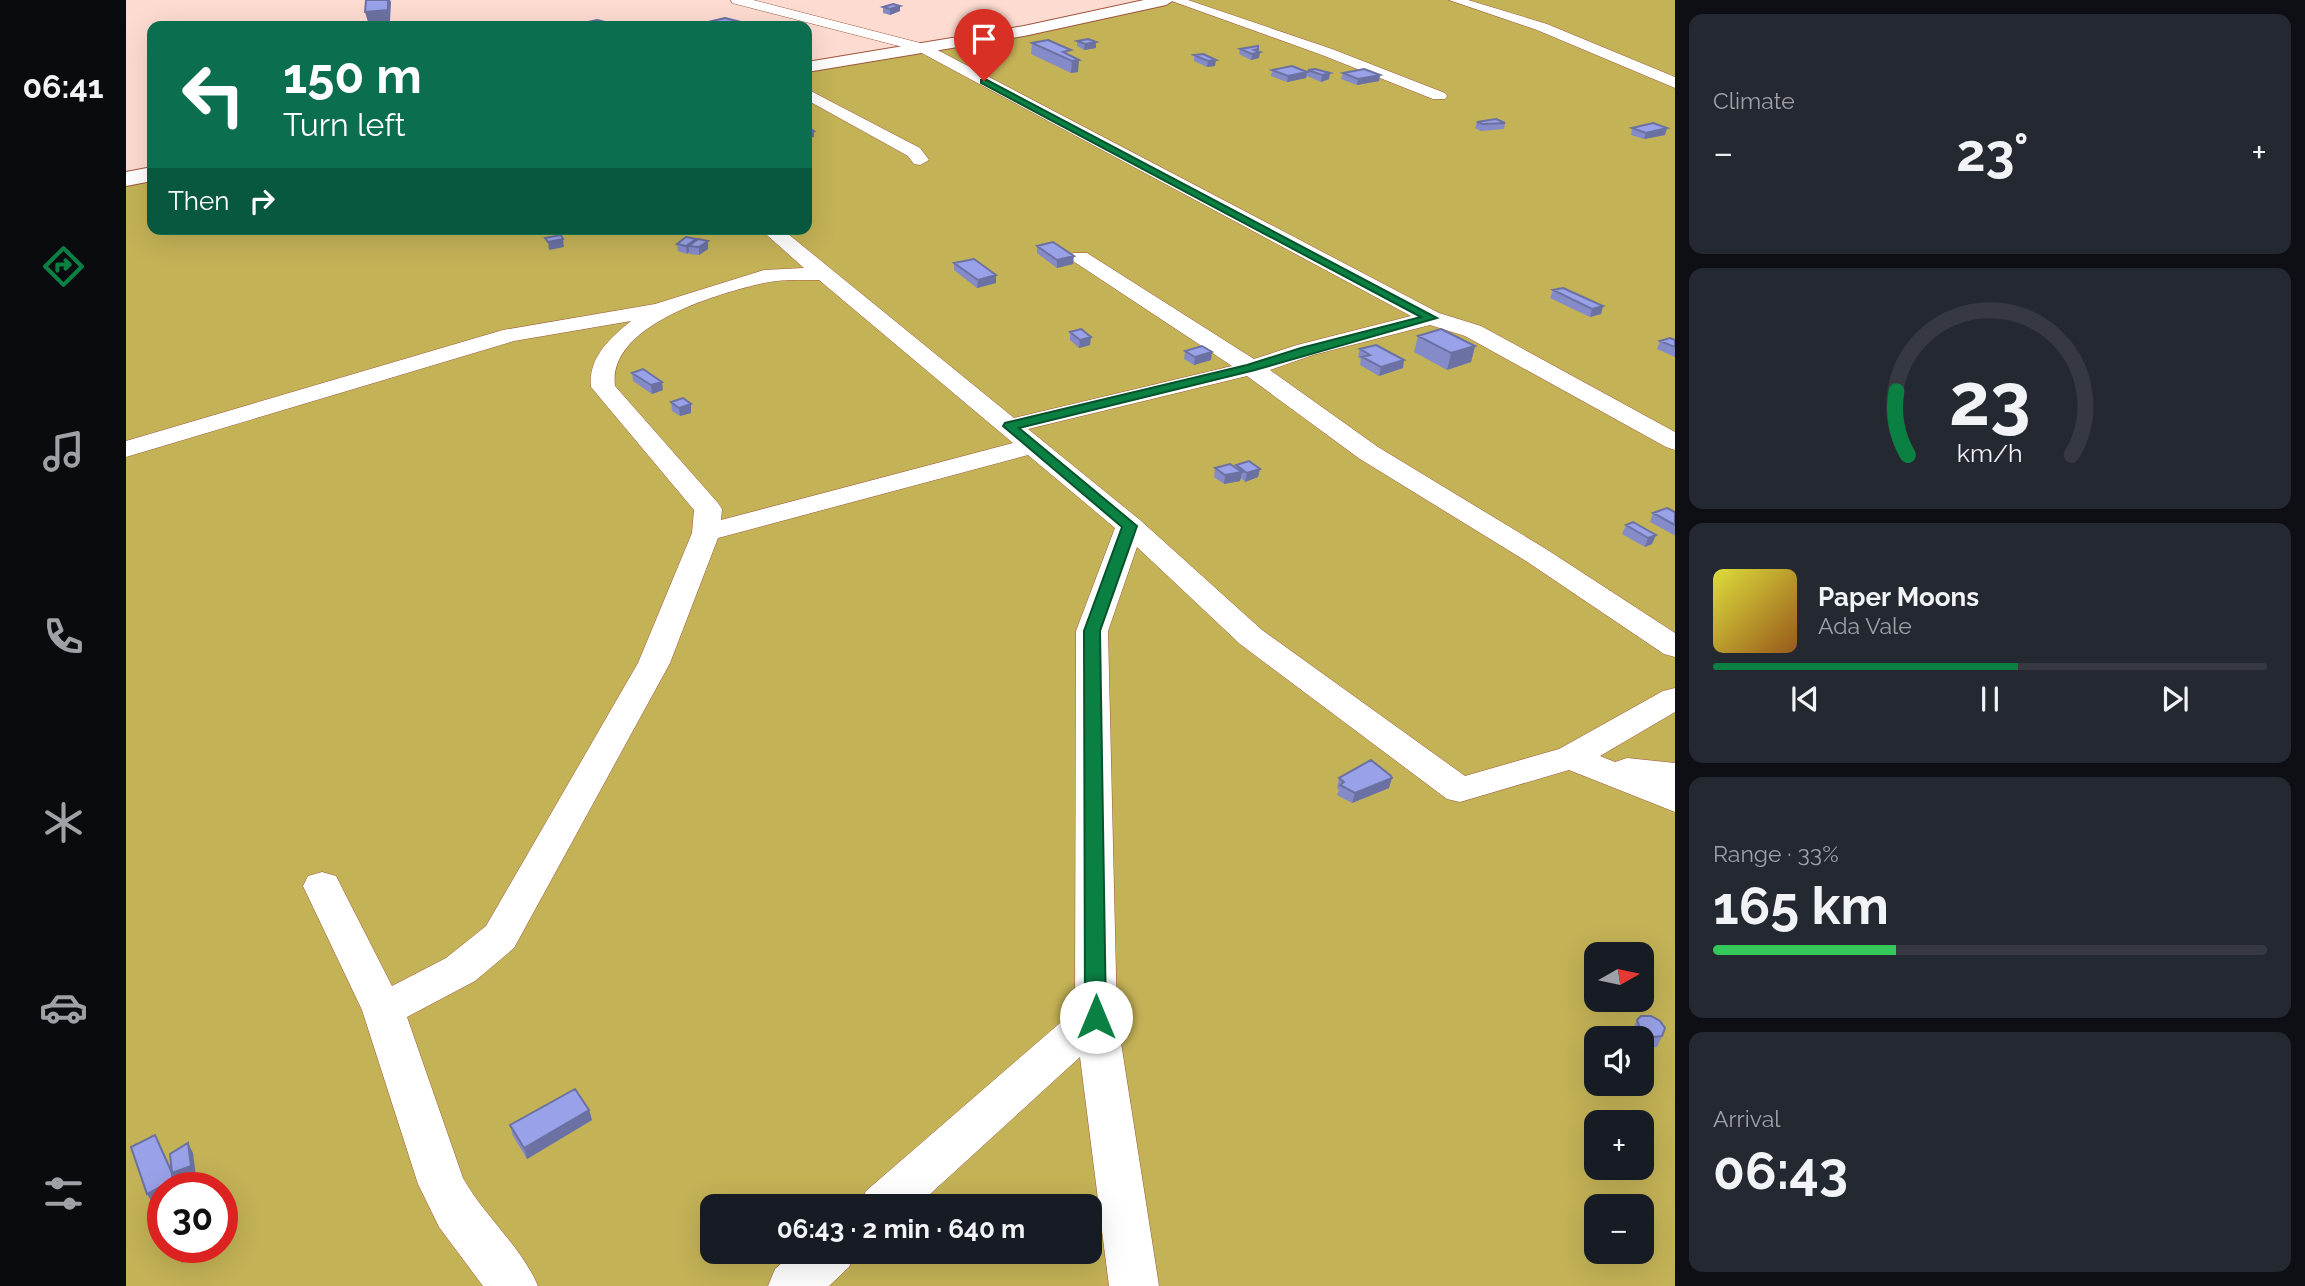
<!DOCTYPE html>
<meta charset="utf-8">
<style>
:root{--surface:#171b24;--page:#242831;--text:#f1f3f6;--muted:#9ea1a6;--line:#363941;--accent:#0b8043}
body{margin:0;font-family:Raleway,sans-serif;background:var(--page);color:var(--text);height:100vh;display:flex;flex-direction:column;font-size:26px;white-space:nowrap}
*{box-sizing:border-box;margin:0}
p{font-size:23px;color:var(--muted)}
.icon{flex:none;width:38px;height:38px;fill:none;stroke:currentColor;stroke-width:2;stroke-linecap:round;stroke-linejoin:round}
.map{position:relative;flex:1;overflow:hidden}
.drawer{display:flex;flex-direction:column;gap:14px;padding:14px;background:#0d0f14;width:630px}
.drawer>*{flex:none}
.banner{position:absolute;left:21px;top:21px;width:665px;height:214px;border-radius:14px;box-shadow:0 7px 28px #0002;background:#0b6e4f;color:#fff;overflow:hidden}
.needle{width:46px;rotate:81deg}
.controls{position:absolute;left:1458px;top:942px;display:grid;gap:14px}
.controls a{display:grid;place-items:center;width:70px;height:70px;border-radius:14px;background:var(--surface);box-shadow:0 7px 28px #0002;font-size:35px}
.speed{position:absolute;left:21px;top:1172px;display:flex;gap:14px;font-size:35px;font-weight:700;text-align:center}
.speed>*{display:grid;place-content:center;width:91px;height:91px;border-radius:50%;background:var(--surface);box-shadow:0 7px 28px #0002;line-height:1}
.speed .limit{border:10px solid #d22;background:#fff;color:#111}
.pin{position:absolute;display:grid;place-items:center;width:60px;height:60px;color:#fff;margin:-72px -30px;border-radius:50% 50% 50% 0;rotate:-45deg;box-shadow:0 0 7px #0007}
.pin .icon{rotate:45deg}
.me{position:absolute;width:77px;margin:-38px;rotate:0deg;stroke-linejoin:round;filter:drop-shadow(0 0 5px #0008)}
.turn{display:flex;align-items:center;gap:24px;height:147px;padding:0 21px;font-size:32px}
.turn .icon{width:91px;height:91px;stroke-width:2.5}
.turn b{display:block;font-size:49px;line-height:60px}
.then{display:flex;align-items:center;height:66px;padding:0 21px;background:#0003;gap:14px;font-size:26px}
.big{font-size:52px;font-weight:700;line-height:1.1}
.drawer .widget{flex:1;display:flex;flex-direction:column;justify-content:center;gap:10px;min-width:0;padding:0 24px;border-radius:14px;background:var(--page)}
.drawer .dial{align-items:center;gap:0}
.dial svg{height:182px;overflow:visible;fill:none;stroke:var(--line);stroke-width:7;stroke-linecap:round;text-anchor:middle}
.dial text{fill:var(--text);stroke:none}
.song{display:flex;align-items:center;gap:21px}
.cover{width:84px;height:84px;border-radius:10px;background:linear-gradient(135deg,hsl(60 70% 55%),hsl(30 70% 35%))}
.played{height:7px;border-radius:4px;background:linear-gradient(90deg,var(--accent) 55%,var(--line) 55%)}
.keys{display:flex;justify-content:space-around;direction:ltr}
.heat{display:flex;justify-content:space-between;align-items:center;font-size:38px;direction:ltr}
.charge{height:10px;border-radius:5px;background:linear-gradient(90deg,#34c759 33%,var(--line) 0)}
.trip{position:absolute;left:574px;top:1194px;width:402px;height:70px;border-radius:14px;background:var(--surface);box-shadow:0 7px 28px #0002;font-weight:700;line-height:70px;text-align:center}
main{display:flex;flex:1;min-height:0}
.dock{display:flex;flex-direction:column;width:126px;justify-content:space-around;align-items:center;background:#090b0e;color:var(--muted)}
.dock .icon{width:49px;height:49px}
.dock .active{color:var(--accent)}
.dock b{font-size:32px;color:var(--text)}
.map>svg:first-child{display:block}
.green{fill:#c3b256;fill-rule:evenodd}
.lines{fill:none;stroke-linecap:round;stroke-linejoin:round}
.street-casing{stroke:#9e563e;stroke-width:1}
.primary-casing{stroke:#9e563e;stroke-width:2}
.street{fill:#fff;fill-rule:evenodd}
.primary{fill:#fff;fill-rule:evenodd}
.wall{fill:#848bc8}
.shaded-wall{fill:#6b71a2}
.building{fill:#99a2e8;stroke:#6b71a2;stroke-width:2}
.route{fill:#0b8043;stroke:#07532c;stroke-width:2}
</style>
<main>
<nav class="dock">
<b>06:41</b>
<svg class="icon active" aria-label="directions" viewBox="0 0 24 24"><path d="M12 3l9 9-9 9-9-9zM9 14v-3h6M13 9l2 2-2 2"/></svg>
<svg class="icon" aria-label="music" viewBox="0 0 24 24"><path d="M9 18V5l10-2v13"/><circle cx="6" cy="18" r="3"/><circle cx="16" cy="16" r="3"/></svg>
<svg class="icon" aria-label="phone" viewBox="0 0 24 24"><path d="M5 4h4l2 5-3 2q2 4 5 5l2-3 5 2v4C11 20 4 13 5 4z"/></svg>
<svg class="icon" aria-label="climate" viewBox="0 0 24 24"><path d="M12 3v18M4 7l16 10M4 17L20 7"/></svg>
<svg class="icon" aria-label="car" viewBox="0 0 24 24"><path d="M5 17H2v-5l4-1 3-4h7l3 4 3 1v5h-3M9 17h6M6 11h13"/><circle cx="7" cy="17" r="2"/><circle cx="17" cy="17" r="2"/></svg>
<svg class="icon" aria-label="filters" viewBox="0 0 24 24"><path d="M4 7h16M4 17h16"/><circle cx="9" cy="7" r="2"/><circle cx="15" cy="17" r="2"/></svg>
</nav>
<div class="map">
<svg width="1549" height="1286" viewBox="0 0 1549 1286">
<rect width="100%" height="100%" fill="#fedbd0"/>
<path class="green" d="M1040 0H1549V1286H0V179L26 174V229H681V66L898 31ZM1470 954H1516V999H1470ZM1470 1038H1516V1083H1470ZM1470 1122H1516V1167H1470ZM37 1188H96V1248H37ZM586 1206H964V1251H586ZM1470 1206H1516V1251H1470Z"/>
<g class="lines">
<g class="street-casing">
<path id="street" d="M605 0H627L802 45 1313 313 1355 326 1549 432V450L1540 447 1339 336 1304 325 1187 355 1144 370 1252 447 1420 549 1549 633V657L1538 654 1400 561 1234 459 1121 376 902 429 1014 520 1136 630 1339 776 1433 749 1537 691 1549 688V712L1474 756 1489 762 1501 758 1549 763V812L1443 770 1334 802 1321 799 1114 644 1011 547 982 631 991 1017 1033 1286H983L954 1057 791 1206H733L740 1191 949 1010 950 631 989 528 902 455 592 538 544 663 388 948 349 981 281 1017 337 1178C358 1216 395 1246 412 1286H357L313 1227 292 1184 236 1010 177 886 182 876 196 872 210 876 266 986 320 958 360 926 512 663 566 533 568 510 465 387C462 358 483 339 505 321L388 341 0 457V441L377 330 529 304 638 270 678 268 634 229H656L888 418 1106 366 947 261 944 257 947 253H961L1128 359 1171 345 1285 316 792 51 606 3ZM693 280 887 443 595 520 596 509 592 503 489 386C481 325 593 293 638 283 655 279 675 280 693 280Z
M1043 0H1062L1206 49 1319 93 1321 96 1319 99H1307L1196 55Z
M1323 0H1342L1421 24 1549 77V88L1411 30Z
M681 89 794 148 803 160 794 165 788 164 782 156 681 100Z
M670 1251H730L723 1267 703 1286H642L649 1269Z"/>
</g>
<g class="primary-casing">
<path id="primary" d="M1018 0H1048L1040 5 898 36 681 72V62L898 26Z
M26 167V181L0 186V172Z"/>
</g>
<use href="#street" class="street"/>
<use href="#primary" class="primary"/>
</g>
<path class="wall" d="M757 7 774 11 764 15 757 13Z
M462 22 480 26H463Z
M951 41 970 48 958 50 951 46Z
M906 43 945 56 952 72 945 73 905 54Z
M1114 49H1132L1133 58 1125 60 1113 54Z
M1077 54 1089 66 1081 67 1068 61V55Z
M1146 70 1181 72 1182 70 1203 79 1195 82 1181 76 1180 78 1161 82 1145 76Z
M1217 73 1254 75 1253 81 1231 85 1215 79Z
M1351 122 1379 123 1378 129 1355 131 1349 128Z
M1506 128 1539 135 1518 139 1505 135Z
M570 241 582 249 573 255 563 254V252L561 254 552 251 551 244Z
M911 246 947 264 931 268 911 253Z
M828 263 870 283 851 288 828 270Z
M1427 290 1477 306 1475 314 1464 317 1424 298Z
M944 332 964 345 953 348 944 340Z
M1292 336 1349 346 1345 362 1321 370 1288 352Z
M1549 340V357L1531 349 1534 341Z
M1234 349 1277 368 1253 376 1234 365 1235 359 1232 357Z
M1059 351 1085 360 1068 365 1058 359Z
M506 373 537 390 526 394 507 381Z
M545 402 565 413 554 416 546 411Z
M1110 465 1134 469 1132 477 1119 482 1115 478 1114 481 1098 484 1088 477 1089 468H1110Z
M1549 512V535H1548L1524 522 1527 513Z
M1500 525 1530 535 1526 544 1519 547 1496 534Z
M1213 778 1263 788 1226 803 1211 795 1213 790 1211 788Z
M1511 1020 1536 1036 1531 1047 1523 1048 1516 1044V1038H1509L1506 1031Z
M463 1110 466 1120 401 1159 387 1136 384 1125Z"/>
<path class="shaded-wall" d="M262 0H264L265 2 264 21 242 22 239 12Z
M774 6V11L764 15V9Z
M479 22 480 26H470V24Z
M615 22V26H597Z
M970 42V48L958 50 959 44Z
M1132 49V53L1134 52 1133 58 1125 60 1128 50Z
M953 60 952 72 945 73 946 61Z
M1090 60 1089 66 1081 67 1082 61Z
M1181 72 1180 78 1161 82 1162 76Z
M1204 73 1203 79 1195 82 1196 75Z
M1254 75 1253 81 1231 85 1232 79Z
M1541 128 1539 135 1518 139 1520 133Z
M688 131V137L681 139V132Z
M437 239 438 247 423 250 422 242Z
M570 239V247L563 246V252L561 254 560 246Z
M582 241V249L573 255V247Z
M948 256 947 264 931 268V260Z
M870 275V283L851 288 852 280Z
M1477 306 1475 314 1464 317 1466 309Z
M965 337 964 345 953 348 954 340Z
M1349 346 1345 362 1321 370 1325 353Z
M1086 352 1085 360 1068 365 1069 357Z
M1278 360 1277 368 1253 376 1255 367Z
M536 382 537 390 526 394 525 385Z
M565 404V413L554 416 553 408Z
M1134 469 1132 477 1119 482 1121 473Z
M1116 472 1114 481 1098 484 1099 475Z
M1530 535 1526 544 1519 547 1522 538Z
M1266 778 1263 788 1226 803 1229 793Z
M463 1110 466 1120 401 1159 398 1148Z
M29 1135 47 1173 62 1143 67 1153 70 1176 51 1183 52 1188H37V1199L27 1204 21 1194Z
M57 1248H79L56 1263 50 1252Z"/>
<path class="building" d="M240 0H262V10L239 12Z
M767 4 774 6 764 9 757 7Z
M599 18 615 22 597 26H565Z
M471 20 479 22 470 24 462 22Z
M962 39 970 42 959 44 951 41Z
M922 40 945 50 937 52 953 60 946 61 906 43Z
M1132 46V49L1128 50 1134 52 1126 54 1114 49Z
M1077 54 1090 60 1082 61 1068 55Z
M1166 66 1181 72 1162 76 1146 70Z
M1189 69 1204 73 1196 75 1182 70Z
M1238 69 1254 75 1232 79 1217 73Z
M1370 119 1379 123 1357 124 1351 122Z
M1527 123 1541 128 1520 133 1506 128Z
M681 126 688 131 681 132Z
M435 235 437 239 422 242 419 238Z
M560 237 570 239 560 246 551 244Z
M572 239 582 241 573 247 563 246Z
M927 242 948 256 931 260 911 246Z
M848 259 870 275 852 280 828 263Z
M1437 288 1477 306 1466 309 1427 290Z
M955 329 965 337 954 340 944 332Z
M1315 329 1349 346 1325 353 1292 336Z
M1544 338 1549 340V347L1534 341Z
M1250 345 1278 360 1255 367 1236 357 1244 355 1234 349Z
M1076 346 1086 352 1069 357 1059 351Z
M517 369 536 382 525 385 506 373Z
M557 398 565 404 553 408 545 402Z
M1123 461 1134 469 1121 473 1110 465Z
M1104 464 1116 472 1099 475 1089 468Z
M1541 508 1549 512V525L1527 513Z
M1507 522 1530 535 1522 538 1500 525Z
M1245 760 1265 776 1266 778 1229 793 1214 785 1218 782 1213 778Z
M1515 1016H1525L1534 1021 1539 1028 1536 1036 1528 1037 1515 1031 1511 1020Z
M449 1089 463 1110 398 1148 384 1125Z
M29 1135 46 1173V1180L21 1194 5 1147Z
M62 1143 65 1166 46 1173 44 1154Z
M48 1248H57L50 1252Z"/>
<path class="route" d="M855 80H861L1311 318 1129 370 893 428 1011 526 974 631 980 1017 977 1024 970 1026 962 1024 959 1017 958 631 996 527 877 426 879 423 1121 365 1175 348 1295 317 855 83Z"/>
</svg>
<div class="controls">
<a><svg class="needle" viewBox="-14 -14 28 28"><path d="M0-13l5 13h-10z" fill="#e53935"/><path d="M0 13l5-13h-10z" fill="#9ea1a6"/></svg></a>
<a><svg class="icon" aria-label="sound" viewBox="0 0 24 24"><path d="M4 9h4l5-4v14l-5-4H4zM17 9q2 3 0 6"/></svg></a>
<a>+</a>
<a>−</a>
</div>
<div class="speed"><div class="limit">30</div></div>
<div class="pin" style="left:858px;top:81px;background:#d93025"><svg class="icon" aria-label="arrive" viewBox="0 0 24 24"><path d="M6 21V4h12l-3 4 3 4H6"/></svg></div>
<svg class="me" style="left:970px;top:1017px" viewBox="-20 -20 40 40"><circle r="19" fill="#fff"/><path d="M0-13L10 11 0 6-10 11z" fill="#0b8043"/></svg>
<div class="trip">06:43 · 2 min · 640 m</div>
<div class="banner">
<div class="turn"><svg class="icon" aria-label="left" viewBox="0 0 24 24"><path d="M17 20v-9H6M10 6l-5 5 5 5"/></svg><div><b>150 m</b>Turn left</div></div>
<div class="then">Then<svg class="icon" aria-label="right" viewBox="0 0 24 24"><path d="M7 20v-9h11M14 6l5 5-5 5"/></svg></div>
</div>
</div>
<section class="drawer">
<div class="widget"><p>Climate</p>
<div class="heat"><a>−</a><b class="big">23°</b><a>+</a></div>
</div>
<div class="widget dial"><svg viewBox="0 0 100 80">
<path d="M14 69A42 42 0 1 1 86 69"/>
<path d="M14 69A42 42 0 0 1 9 41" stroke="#0b8043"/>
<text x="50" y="56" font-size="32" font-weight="700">23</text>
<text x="50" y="72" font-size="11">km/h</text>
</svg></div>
<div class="widget">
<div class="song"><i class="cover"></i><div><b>Paper Moons</b><p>Ada Vale</p></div></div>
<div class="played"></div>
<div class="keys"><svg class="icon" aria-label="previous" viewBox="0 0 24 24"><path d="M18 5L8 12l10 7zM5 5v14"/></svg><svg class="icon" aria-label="pause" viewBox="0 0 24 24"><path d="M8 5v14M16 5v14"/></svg><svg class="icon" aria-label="next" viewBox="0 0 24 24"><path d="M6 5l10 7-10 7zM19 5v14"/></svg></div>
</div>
<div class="widget"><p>Range · 33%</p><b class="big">165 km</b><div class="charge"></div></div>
<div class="widget"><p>Arrival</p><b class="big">06:43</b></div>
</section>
</main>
